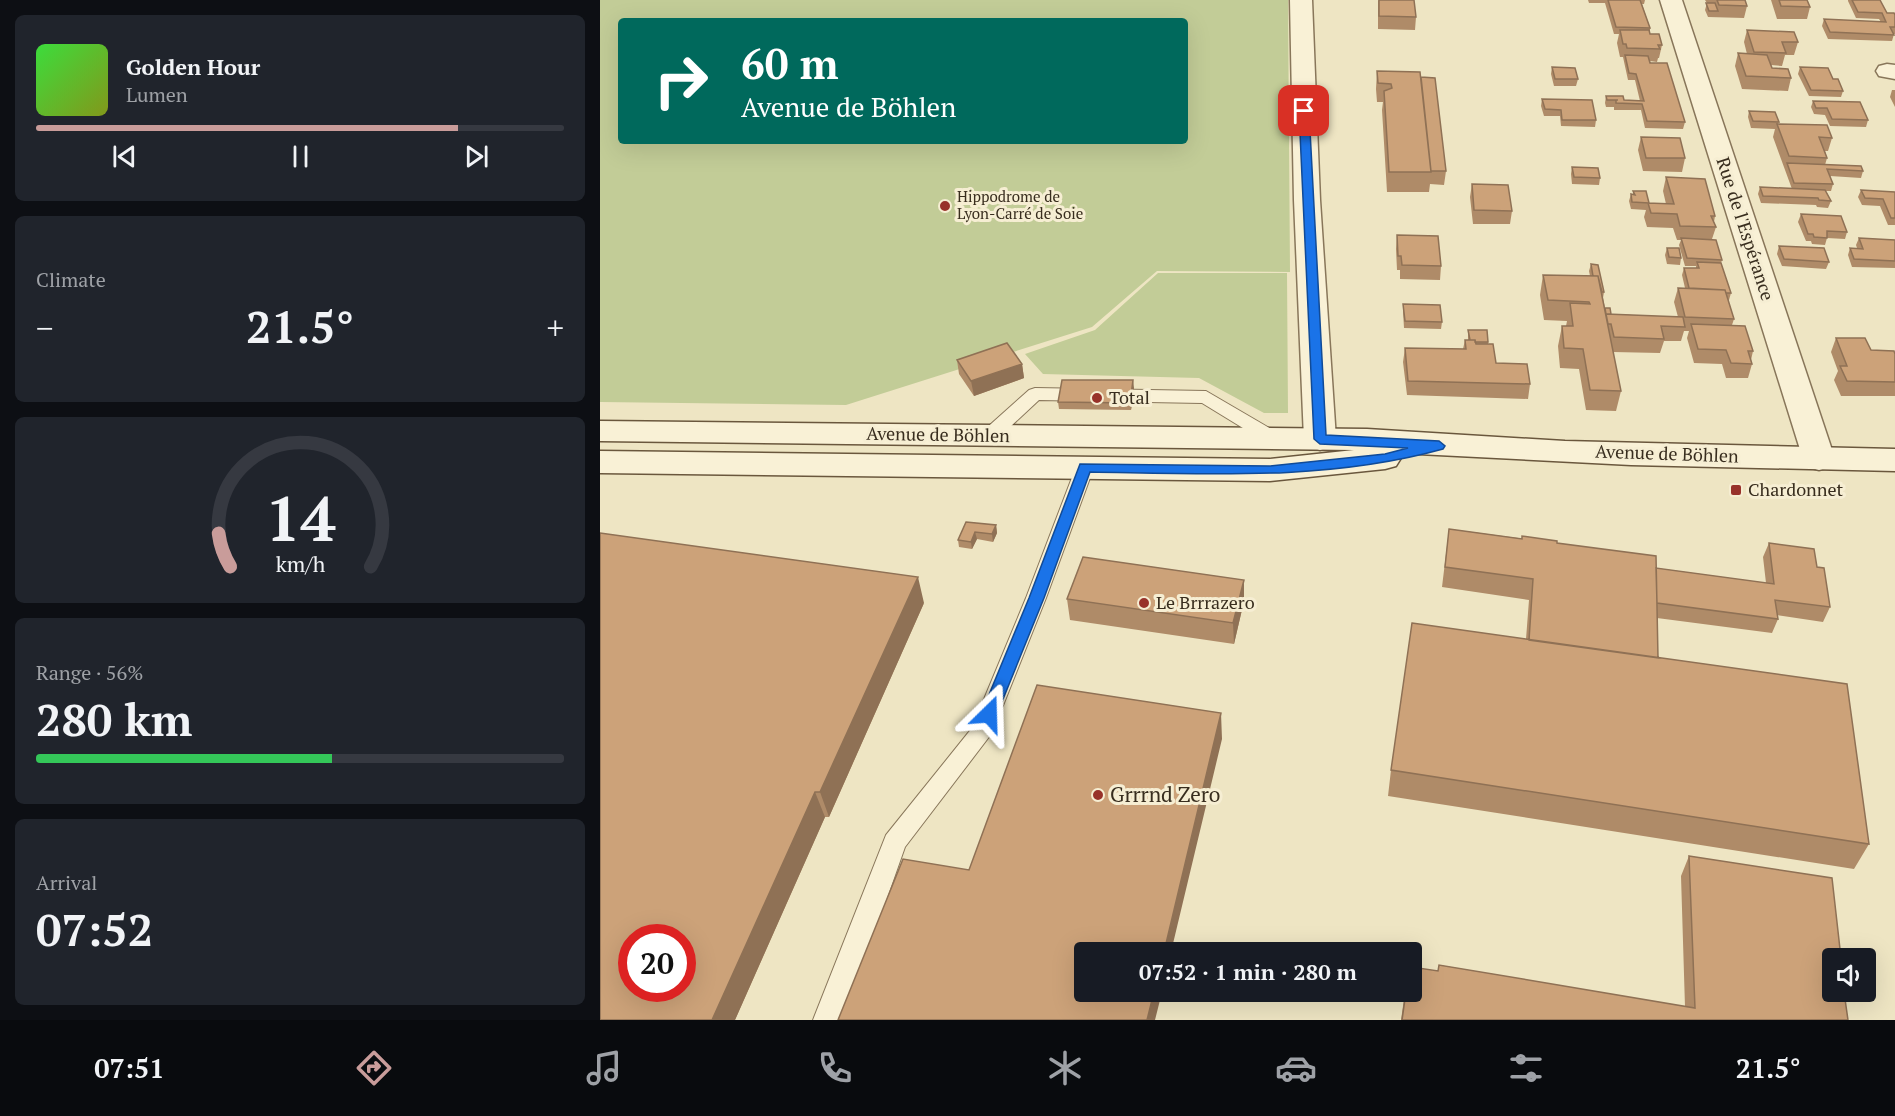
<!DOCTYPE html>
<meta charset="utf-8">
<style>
:root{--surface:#171b24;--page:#20242c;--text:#f1f3f6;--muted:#9ea1a6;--line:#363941;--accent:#c99c9a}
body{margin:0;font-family:"PT Serif",serif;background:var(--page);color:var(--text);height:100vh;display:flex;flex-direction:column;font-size:22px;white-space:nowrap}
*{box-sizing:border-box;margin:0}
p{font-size:20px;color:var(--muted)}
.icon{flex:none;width:33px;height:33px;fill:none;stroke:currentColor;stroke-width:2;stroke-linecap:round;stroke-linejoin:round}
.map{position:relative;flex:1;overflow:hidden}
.drawer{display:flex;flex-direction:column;gap:15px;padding:15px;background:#0d0f14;width:600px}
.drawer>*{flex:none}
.top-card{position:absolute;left:18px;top:18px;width:570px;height:126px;border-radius:6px;box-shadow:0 6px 24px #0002;background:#00695c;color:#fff;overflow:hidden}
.fabs{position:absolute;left:1222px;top:948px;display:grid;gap:12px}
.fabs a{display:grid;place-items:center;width:54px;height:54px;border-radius:6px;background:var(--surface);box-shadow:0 6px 24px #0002;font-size:30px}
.speed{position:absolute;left:18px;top:924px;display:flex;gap:12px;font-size:30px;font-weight:700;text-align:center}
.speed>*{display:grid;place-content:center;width:78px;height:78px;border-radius:50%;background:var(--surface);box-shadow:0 6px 24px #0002;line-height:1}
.speed .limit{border:9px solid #d22;background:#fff;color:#111}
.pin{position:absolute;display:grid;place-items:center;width:51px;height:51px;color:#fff;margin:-26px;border-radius:12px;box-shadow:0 3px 9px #0006}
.me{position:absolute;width:66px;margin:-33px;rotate:22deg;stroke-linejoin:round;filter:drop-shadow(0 0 4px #0008)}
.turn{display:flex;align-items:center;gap:21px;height:126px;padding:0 24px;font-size:27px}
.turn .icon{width:78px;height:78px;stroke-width:2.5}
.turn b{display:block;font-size:42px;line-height:51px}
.big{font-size:45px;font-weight:700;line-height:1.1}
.drawer .tile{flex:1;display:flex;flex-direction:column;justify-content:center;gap:9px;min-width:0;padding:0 21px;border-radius:9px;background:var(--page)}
.drawer .dial{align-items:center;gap:0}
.dial svg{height:156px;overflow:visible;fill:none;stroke:var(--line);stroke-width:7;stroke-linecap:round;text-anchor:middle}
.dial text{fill:var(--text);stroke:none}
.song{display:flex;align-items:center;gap:18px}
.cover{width:72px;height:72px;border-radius:9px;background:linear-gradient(135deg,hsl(120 70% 55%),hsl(70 70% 35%))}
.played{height:6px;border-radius:3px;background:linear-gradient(90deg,var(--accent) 80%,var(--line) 80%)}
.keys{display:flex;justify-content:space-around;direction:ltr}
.heat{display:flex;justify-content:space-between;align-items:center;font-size:33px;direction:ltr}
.charge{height:9px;border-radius:4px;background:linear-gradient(90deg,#34c759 56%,var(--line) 0)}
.trip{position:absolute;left:474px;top:942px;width:348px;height:60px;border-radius:6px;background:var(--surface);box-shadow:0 6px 24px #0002;font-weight:700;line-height:60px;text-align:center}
.tab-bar{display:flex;height:96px;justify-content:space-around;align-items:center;background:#090b0e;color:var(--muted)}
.tab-bar .icon{width:42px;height:42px}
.tab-bar .on{color:var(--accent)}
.tab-bar b{font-size:27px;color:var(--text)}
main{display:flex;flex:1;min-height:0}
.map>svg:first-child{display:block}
.green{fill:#c2cc97;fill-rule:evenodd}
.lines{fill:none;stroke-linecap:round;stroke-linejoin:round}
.lane-casing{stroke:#88765a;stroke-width:2}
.street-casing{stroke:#88765a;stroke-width:3}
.secondary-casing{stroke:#6a573d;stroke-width:3}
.lane{fill:#f9f1d6;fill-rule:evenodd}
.street{fill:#f9f1d6;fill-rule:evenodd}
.secondary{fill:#f9f1d6;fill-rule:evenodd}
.wall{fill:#af8b68}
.shaded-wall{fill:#8f7155}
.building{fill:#cca279;stroke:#8f7155;stroke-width:1.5;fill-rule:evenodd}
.route{fill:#1a73e8;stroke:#114b97;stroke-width:1.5}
.poi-dot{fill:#98322a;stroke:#f6eed3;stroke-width:2}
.labels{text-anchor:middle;stroke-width:6;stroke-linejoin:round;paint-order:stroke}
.far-poi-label{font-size:15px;fill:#382d1e;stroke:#f6eed3;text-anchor:start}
.street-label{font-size:18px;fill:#382d1e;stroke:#f6eed3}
.poi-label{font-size:18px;fill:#382d1e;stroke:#f6eed3;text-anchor:start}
.near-poi-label{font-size:21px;fill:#382d1e;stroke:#f6eed3;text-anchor:start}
</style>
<main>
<section class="drawer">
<div class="tile">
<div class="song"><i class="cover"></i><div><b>Golden Hour</b><p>Lumen</p></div></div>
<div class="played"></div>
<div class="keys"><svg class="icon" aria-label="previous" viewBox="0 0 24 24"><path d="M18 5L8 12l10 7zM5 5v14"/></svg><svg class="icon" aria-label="pause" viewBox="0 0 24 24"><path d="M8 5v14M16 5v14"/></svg><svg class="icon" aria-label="next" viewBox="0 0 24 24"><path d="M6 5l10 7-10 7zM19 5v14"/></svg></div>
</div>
<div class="tile"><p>Climate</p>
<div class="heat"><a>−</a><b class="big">21.5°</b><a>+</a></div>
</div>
<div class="tile dial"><svg viewBox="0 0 100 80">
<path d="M14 69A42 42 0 1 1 86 69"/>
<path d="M14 69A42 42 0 0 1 8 52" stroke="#c99c9a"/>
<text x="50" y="56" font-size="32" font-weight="700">14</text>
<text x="50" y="72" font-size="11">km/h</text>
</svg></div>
<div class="tile"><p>Range · 56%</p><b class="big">280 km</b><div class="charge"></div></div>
<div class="tile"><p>Arrival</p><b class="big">07:52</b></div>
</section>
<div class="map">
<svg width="1295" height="1020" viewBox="0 0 1295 1020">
<rect width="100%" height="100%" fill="#eee5c3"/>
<path class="green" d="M0 0H688L690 272 557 271 492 327 246 405 0 402ZM21 21H585V141H21Z
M558 273H687L688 413H664L599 378 443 374 425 354 495 330Z"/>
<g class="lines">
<g class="lane-casing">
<path id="lane" d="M435 388 606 391 683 436 685 440 683 444 676 446 669 444 602 403 439 400 396 440 389 442 382 440 380 436 382 432 429 390Z
M485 461 492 462 494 467 446 598 392 733 305 847 274 935 239 1020H213L286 835 372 728 426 598 476 467 478 462Z"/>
</g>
<g class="street-casing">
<path id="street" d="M690 0H712L720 200 736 439 731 446 720 450 709 446 704 439 694 200Z
M1060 0H1082L1235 459 1230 467 1219 470 1208 467 1203 459Z
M1287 64 1295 65V79L1279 76 1276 71 1279 66Z"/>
</g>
<g class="secondary-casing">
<path id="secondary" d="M0 421 767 429 965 441 1295 449V471L1031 465 798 453 801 458 796 466 785 469 670 481 0 473V451L670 459 754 450 0 441Z"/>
</g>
<use href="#lane" class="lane"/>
<use href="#street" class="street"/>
<use href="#secondary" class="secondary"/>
</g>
<path class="wall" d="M778 0 816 17 815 30 778 29Z
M988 0H1045L1044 4H1042L1050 28V34L1062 45 1059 58H1058L1057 62 1050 61 1085 122 1083 129 1045 128 1041 110H1014V107H1006L1005 103 1006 96 1024 100 1040 101 1035 80H1028L1023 57H1020L1017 43 1019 34H1014L1005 3H989Z
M1105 0H1145L1147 6 1144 18 1108 17 1105 10 1107 3Z
M1171 0H1207L1210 7 1207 19H1177Z
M1248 0H1280L1287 13 1295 15V34H1294L1292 41 1228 39 1222 26 1224 19 1281 22 1279 19 1256 18 1248 1Z
M1147 30 1198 42 1194 55H1185L1182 66 1171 65 1172 68 1191 78 1188 91 1142 89 1135 66 1138 53 1147 54 1144 42Z
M952 67 978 79 976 86H954L951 74Z
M1200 67 1243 91 1241 97 1209 96 1198 74Z
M777 71 821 77 846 171 844 185 830 184 829 192H787L782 110 783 102H777L776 89Z
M1292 90H1295V107L1290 97Z
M942 99 996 120 995 127 961 126 960 116H944L941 106Z
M1213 101 1268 120 1266 127 1230 126 1225 115 1214 114 1211 107Z
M1149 111 1179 122 1178 124 1232 138 1228 151H1225L1227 158 1225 165 1263 171 1261 178 1230 176 1233 184 1231 191H1226L1231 201 1228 208 1217 207 1216 205 1161 203 1158 194 1160 187 1192 189 1173 137 1175 129 1151 128 1148 117Z
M1041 137 1085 158 1082 172 1043 171 1038 150Z
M972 167 1000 178 999 185 972 184 971 174Z
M1066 177 1115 216 1114 222 1116 227 1112 239 1122 260 1121 263 1131 293 1129 300H1128L1134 319 1132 325 1153 351 1151 360 1152 364 1148 378H1126L1122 364 1094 363 1087 338 1089 331H1084L1081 341H1064L1060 353 1013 352 1021 391 1016 411 986 410 979 369 960 368 958 346 962 326H966L967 321 944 320 940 295 943 275 990 276 989 271 991 264 1004 292 1003 298 1005 308 1011 314 1078 317 1074 302 1078 288H1085L1082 275 1084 268H1096V266H1085L1079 245 1081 240H1077L1073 228 1047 227 1044 217 1046 210 1031 209 1029 201 1031 194 1033 195V191L1049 203 1066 204 1063 191Z
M872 184 912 211 910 224H873L870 197Z
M1261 190 1295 192V225H1288L1280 206 1262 205 1258 197Z
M1201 214 1247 232 1245 239 1227 238 1225 245 1212 244 1211 241H1206L1198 222Z
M797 235 841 266 840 280 800 279V270H797L796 249Z
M1259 238 1295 240V268L1252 267 1248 255 1250 248H1257L1256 245Z
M1179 246 1229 262 1226 269 1182 266 1177 254Z
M1067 248 1081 258 1080 265 1067 264 1065 255Z
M803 304 842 322 841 329 804 328 803 311Z
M868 330 888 342V344L896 363 930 384 928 399 807 395 803 362 805 348 863 349 865 340H868Z
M1236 338 1271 350 1295 354V396H1241L1234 380 1238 371 1231 352Z
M357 360 422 364 424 378 374 396 359 374Z
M534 388 531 410 459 409 458 402Z
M366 522 396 525 397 533 393 542 377 539 372 549 359 547 358 540Z
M849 529 957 543 1056 568 1166 583 1163 557 1169 543 1217 567 1230 607 1223 622 1177 615 1178 619 1172 633 1057 618 1058 658 1269 844 1254 869 788 796 791 770 926 639 929 600 842 587Z
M467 599 644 601 634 644 470 620Z
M324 603 229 817H225L135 1020H0Z
M1089 856 1248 1020H801L805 992H812L838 971 839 965 1085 1007 1081 876Z"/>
<path class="shaded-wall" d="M422 364 424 378 374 396 371 381Z
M533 380 534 388 531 410 530 403Z
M396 525 397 533 393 542 392 534Z
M375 532 377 539 372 549 371 542Z
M318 577 324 603 229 817 220 792Z
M644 580V601L634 644 633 623Z
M621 713 622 739 571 952H564Z
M215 792 225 817 135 1020H112Z
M554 992H562L555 1020H547Z"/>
<path class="building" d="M779 0H814L816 17 779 16Z
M1008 0H1040L1050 28 1016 27Z
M1117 0H1145L1147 6 1119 5Z
M1179 0H1207L1210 7 1181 6Z
M1252 0H1280L1287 13H1294L1295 15V27H1290L1294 35 1230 32 1224 19 1286 22 1282 13 1258 12Z
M1106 3H1115L1118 11H1109Z
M1020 30H1049L1050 34H1059L1062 45H1058L1060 49 1027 48 1026 44H1023Z
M1147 30 1194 32 1198 42H1182L1186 53 1154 52Z
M1138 53 1167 55 1172 68 1188 69 1191 78 1146 76Z
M1025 55 1048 56 1050 63H1067L1085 122 1047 121 1042 104 1016 103V100H1018H1007L1006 96H1023L1024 100 1044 101 1036 74 1029 73Z
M952 67 975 68 978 79H955Z
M1200 67 1228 68 1233 79H1238L1243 91 1211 90Z
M777 71 820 72 831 172H789L784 91 792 88 791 84 778 83Z
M821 77 835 78 846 171H831Z
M942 99 992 100 996 120H962L961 110 945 109Z
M1213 101 1260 102 1268 120 1232 119 1227 108H1216Z
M1149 111 1175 112 1179 122 1153 121Z
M1177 124 1227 125 1232 138 1219 137 1227 158 1189 156Z
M1041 137 1080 138 1085 158H1046Z
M1187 163 1261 166 1263 171 1227 169 1233 184 1194 183Z
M972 167 998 168 1000 178 974 177Z
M1066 177 1105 179 1115 216H1111L1116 227 1080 226 1077 214 1051 213 1048 203 1074 204Z
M872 184 908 185 912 211 874 210Z
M1160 187 1225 190 1231 201 1219 200 1218 198 1163 196Z
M1261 190 1295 192V218H1291L1283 199 1265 198Z
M1033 191H1046L1049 203 1032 202 1031 194 1035 195Z
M1201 214 1241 216 1247 232 1227 231V238L1214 237 1213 234H1208Z
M797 235 838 236 841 266 802 265 801 256H798Z
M1081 238 1116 240 1122 260 1087 258Z
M1259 238 1295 240V261L1254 259 1250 248 1263 249Z
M1179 246 1224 248 1229 262 1184 259Z
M1067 248H1079L1081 258 1069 257Z
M1097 262 1121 263 1131 293H1126L1125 290 1089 288 1084 268H1099Z
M991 264 998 265 1004 292H1002L998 276H993Z
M943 275 998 276 1021 391 990 390 983 349 964 348 962 326H973L970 303 990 304 989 302 948 300Z
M1078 288 1125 290 1134 319 1085 317Z
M803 304 840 305 842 322 805 321Z
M1005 308H1010L1011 314H1006Z
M1006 314 1083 317 1085 327 1061 326 1064 339 1014 337 1011 324H1008Z
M1091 324 1145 326 1153 351H1148L1152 364 1131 363 1126 350 1098 349Z
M868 330H887L888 342H875V340H870Z
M1236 338H1265L1271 350 1294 351 1295 354V382L1247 381 1240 366H1247Z
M865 340H875L876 344H893L896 363 927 364 930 384 808 381 805 348 866 349Z
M407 343 422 364 371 381 357 360Z
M462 380H533L530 403 458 402Z
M366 522 396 525 392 534 375 532 371 542 358 540Z
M849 529 922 539V536L957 541V543L1056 556 1058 658 929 640 933 579 845 567Z
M0 533 318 577 220 792H215L112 1020H0ZM32 938H82V988H32Z
M1169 543 1214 549 1217 567 1224 568 1230 607 1175 600 1178 619 1057 603 1056 568 1174 584Z
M483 557 644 580 633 623 467 599Z
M812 623 1247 684 1269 844 791 770Z
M437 685 621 713 564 952H484V992H554L547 1020H238L303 859 369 870Z
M1089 856 1232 878 1241 958H1233V992H1244L1248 1020H802L806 992H812V967L838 971 839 965 1095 1008Z"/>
<path class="route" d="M704 108 709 111 726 435 839 441 845 446 843 449C728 481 608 474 490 472L444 598 397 714 394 718 389 720 383 718 381 714 429 598 480 464 670 466 785 454 808 448 720 444 714 439 699 111Z"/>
<g class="poi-dot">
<circle cx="345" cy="206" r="6"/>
<circle cx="497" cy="398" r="6"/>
<rect x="1130" y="484" width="12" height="12" rx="3"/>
<circle cx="544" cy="603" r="6"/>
<circle cx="498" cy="795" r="6"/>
</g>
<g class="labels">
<g class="far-poi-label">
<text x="357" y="202">Hippodrome de<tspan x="357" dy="17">Lyon-Carré de Soie</tspan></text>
</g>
<g class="street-label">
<text transform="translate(1145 229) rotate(72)" y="6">Rue de l'Espérance</text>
<text transform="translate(338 435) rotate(1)" y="6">Avenue de Böhlen</text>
<text transform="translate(1067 454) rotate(2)" y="6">Avenue de Böhlen</text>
</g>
<g class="poi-label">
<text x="509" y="404">Total</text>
<text x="1148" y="496">Chardonnet</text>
<text x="556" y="609">Le Brrrazero</text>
</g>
<g class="near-poi-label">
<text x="510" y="802">Grrrnd Zero</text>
</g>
</g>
</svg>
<div class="fabs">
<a><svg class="icon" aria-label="sound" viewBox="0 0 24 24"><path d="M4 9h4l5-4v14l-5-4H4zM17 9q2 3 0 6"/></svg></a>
</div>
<div class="speed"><div class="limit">20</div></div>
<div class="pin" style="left:704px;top:111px;background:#d93025"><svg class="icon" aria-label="arrive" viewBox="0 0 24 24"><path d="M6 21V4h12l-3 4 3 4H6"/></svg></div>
<svg class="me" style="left:389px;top:714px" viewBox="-20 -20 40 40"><path d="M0-17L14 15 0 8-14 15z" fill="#1a73e8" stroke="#fff" stroke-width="4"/></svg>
<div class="trip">07:52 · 1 min · 280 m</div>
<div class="top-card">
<div class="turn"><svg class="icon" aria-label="right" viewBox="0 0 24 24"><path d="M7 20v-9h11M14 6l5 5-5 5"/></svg><div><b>60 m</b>Avenue de Böhlen</div></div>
</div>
</div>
</main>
<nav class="tab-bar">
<b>07:51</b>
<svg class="icon on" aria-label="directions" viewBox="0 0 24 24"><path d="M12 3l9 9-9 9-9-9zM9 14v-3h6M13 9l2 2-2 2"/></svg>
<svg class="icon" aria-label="music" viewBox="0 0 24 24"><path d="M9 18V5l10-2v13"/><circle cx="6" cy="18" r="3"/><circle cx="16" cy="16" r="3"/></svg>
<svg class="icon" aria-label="phone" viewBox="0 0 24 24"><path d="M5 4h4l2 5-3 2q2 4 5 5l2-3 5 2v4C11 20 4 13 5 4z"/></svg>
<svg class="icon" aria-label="climate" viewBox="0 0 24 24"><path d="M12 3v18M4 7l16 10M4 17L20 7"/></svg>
<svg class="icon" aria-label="car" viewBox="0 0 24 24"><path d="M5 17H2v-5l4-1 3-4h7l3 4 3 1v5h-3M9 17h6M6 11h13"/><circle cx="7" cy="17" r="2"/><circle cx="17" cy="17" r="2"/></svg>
<svg class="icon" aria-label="filters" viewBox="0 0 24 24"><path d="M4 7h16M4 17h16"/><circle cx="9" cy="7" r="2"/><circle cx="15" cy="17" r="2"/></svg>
<b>21.5°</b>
</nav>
